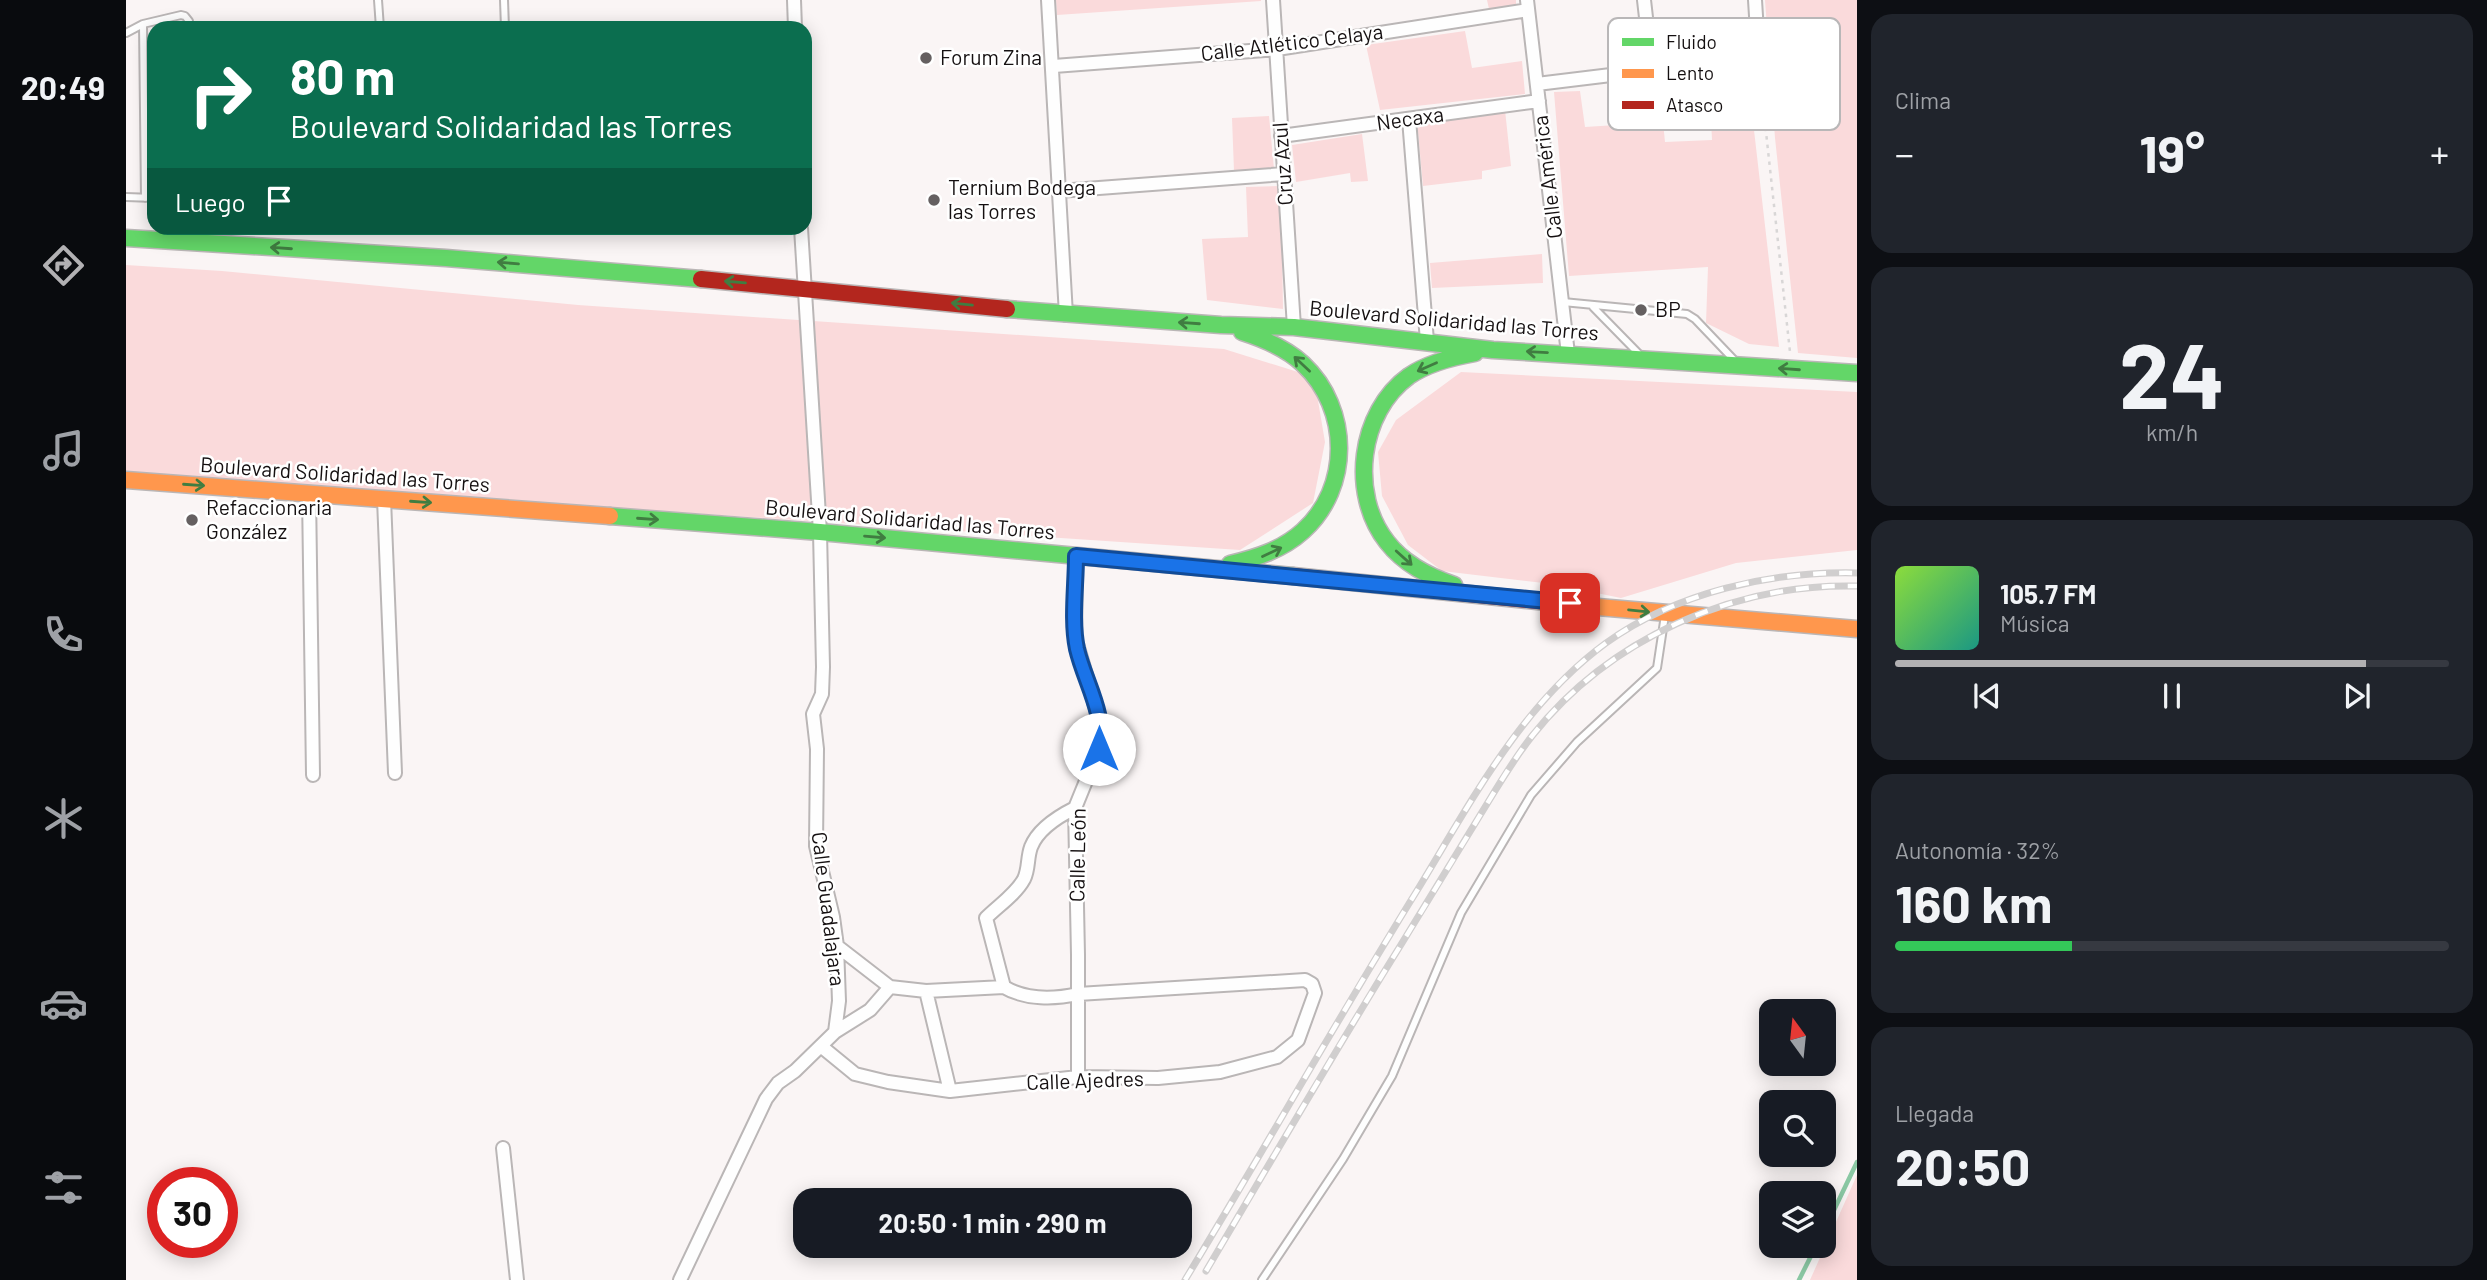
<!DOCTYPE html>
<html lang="es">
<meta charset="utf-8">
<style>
:root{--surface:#171b24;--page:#20242c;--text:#f1f3f6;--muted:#9ea1a6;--line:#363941;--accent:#b2b1b3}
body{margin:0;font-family:Barlow,sans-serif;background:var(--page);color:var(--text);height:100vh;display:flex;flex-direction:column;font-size:26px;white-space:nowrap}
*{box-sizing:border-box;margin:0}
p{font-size:23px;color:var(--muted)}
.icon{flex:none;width:38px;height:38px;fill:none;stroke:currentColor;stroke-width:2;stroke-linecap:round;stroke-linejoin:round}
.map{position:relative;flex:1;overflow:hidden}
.panel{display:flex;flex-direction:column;gap:14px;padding:14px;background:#0d0f14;width:630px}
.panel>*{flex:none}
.hud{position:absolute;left:21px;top:21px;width:665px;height:214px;border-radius:21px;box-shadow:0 4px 18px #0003;background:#0b6e4f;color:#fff;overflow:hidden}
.needle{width:46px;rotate:345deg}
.buttons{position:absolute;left:1633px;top:999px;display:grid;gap:14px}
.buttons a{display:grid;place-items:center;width:77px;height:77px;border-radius:14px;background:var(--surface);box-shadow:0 4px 18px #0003;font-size:35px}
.speed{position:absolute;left:21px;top:1167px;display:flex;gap:14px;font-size:35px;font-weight:700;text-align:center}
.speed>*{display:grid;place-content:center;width:91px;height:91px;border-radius:50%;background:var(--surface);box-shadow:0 4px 18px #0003;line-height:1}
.speed .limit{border:10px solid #d22;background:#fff;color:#111}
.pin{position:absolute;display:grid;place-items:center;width:60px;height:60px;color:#fff;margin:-30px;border-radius:14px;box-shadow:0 4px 10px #0006}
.me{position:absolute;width:77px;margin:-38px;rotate:0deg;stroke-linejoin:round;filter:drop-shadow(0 0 5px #0008)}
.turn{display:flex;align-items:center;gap:24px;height:147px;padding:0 28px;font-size:32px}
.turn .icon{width:91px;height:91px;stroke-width:2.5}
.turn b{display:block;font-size:49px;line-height:60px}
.then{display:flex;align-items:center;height:66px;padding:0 28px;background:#0003;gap:14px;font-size:26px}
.big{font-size:52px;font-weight:700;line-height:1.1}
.panel .tile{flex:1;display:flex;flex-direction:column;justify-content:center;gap:10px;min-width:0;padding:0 24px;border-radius:21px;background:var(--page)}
.panel .dial{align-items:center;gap:0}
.dial b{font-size:91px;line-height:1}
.song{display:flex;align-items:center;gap:21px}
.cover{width:84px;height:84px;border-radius:10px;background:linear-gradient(135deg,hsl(90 70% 55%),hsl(170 70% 35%))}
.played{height:7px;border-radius:4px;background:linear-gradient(90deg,var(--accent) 85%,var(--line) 85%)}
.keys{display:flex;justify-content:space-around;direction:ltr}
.heat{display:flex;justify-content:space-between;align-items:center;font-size:38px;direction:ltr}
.charge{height:10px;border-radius:5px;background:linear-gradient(90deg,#34c759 32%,var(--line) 0)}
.trip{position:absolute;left:667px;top:1188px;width:399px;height:70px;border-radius:21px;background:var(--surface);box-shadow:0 4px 18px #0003;font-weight:700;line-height:70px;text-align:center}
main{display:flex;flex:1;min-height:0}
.tabs{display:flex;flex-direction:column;width:126px;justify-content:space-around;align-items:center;background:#090b0e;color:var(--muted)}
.tabs .icon{width:49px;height:49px}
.tabs .active{color:var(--accent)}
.tabs b{font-size:32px;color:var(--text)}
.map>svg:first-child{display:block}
.green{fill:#fadadb}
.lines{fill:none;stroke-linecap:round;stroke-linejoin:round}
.stream{stroke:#8bc8a4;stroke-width:4.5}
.lane-casing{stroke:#bab6b6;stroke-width:10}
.street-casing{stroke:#bab6b6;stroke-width:16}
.fast-casing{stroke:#bab6b6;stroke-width:19}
.slow-casing{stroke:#bab6b6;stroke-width:19}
.jam-casing{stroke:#bab6b6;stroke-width:19}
.path{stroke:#d8d6d6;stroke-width:2.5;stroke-dasharray:3.5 5;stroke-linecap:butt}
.lane{stroke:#fefefe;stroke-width:6}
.street{stroke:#fefefe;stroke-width:12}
.fast{stroke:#63d668;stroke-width:16}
.slow{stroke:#ff974d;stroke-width:16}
.jam{stroke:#b3261e;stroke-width:16}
.rail-casing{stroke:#d0cece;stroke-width:7}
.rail{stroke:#fff;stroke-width:4.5;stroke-dasharray:13;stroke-linecap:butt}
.oneway{stroke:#407d41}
.route-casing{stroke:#114b97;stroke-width:18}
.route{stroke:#1a73e8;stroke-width:12}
.poi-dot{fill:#656061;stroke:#fff;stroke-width:2.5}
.labels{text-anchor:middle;stroke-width:5;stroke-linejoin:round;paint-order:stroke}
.street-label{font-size:21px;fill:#151011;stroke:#fff}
.poi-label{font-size:21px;fill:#151011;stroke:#fff;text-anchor:start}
.key{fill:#fff;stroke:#b9b7b8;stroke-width:2}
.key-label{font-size:19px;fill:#151011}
</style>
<main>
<nav class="tabs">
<b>20:49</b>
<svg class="icon active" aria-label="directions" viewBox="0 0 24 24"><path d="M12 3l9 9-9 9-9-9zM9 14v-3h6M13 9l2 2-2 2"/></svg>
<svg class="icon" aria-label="music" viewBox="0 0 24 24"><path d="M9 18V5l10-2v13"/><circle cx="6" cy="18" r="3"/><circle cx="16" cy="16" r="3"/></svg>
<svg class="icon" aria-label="phone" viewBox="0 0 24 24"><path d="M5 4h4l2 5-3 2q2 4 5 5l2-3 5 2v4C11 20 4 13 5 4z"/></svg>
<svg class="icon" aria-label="climate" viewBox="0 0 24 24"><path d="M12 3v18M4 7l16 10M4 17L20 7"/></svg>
<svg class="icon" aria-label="car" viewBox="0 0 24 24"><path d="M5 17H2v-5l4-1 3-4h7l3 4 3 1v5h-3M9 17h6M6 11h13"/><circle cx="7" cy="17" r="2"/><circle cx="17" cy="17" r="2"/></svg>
<svg class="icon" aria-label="filters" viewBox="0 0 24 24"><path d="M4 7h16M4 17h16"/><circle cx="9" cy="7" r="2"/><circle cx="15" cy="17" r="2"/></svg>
</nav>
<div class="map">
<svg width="1731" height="1280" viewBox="0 0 1731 1280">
<rect width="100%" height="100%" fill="#faf5f5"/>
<path class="green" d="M930 0H1135V1L931 15Z
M1361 0H1390V5L1363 9Z
M1639 0H1731V358L1672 353 1649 138Z
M1339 31 1346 68 1396 61 1399 94 1254 110 1240 45Z
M1622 78 1653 347 1623 344 1580 323 1582 267 1443 276 1428 92 1454 91 1459 127 1537 122 1539 142 1586 140 1583 81Z
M1379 110 1385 166 1356 171V179L1297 186 1291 121Z
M1143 116 1148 169 1108 171 1106 118Z
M1236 134 1242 181 1225 182 1224 173 1170 182 1166 145Z
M1155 186 1157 309 1081 300 1076 239 1122 237 1120 187Z
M1416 254 1417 283 1306 288 1304 263Z
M0 265 96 271 452 305 1098 349 1188 377 1199 442 1187 503 1114 550 0 475Z
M1335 372 1731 392V550L1610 563 1495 598 1426 584 1316 571 1282 545 1256 496 1252 452 1270 420Z
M1731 1175V1280H1684Z"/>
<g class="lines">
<path class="stream" d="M1698 1231 1731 1162
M1673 1280 1690 1246"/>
<g class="lane-casing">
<path id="lane" d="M252 0 254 28
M378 0 379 28
M17 24 19 198
M0 33 17 24 55 15 59 16 63 21 62 28
M0 197 28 198
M1437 302 1561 314 1569 319 1610 362
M1467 307 1513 354
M1136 1280 1217 1159 1266 1076 1335 913 1405 795 1451 742 1531 668 1539 615"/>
</g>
<g class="street-casing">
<path id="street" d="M668 0 669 28
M922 0 940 315
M1147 0 1168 327
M1401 0 1442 354
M1518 0 1526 70
M928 66 1151 49 1402 10
M1411 84 1526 70 1633 64 1629 0
M1283 119 1301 341
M1155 136 1413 101
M933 191 1158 174
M183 494 187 775
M258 499 269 773
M950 556 949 637 975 726 973 749 949 808 952 955V1077
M711 946 764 987 800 991 824 1091
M800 991 878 987
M709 1032 744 1010 764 987
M696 1047 729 1074 762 1082 824 1091 952 1077 1032 1078 1094 1072 1151 1057 1172 1040 1189 993 1186 984 1179 980 952 994C929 999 900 1000 878 987L860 918C872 906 890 894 898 879 903 869 901 858 905 847 912 829 933 816 949 808
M377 1148 391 1280
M554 1280 640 1099 652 1083 669 1071 709 1032 713 1001 711 946 707 917 690 846 691 749 687 714 696 694 697 667 694 532 675 228"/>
</g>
<g class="fast-casing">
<path id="fast" d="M0 238 320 258 575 279
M881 309 1095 325 1168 327 1367 350 1731 373
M484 516 694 532 1167 576
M1104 564C1130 558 1156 550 1177 531 1225 488 1225 409 1177 364 1160 348 1138 339 1116 332
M1328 585C1302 576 1278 564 1261 542 1223 494 1233 412 1283 376 1302 363 1326 357 1349 353"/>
</g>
<g class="slow-casing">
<path id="slow" d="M0 480 484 516
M1460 606 1731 629"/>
</g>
<g class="jam-casing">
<path id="jam" d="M575 279 881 309
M1167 576 1460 606"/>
</g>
<path class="path" d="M1634 77 1664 352"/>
<use href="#lane" class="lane"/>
<use href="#street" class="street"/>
<use href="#fast" class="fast"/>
<use href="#slow" class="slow"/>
<use href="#jam" class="jam"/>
<g class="rail-casing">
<path id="rail" d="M1080 1271C1145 1161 1209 1051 1276 943 1303 899 1330 855 1356 812 1372 786 1387 760 1406 736 1483 639 1607 583 1731 586
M1059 1280C1138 1150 1212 1018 1292 889 1345 802 1395 705 1480 643 1551 592 1645 571 1731 573"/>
</g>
<use href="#rail" class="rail"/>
</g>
<defs><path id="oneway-shaft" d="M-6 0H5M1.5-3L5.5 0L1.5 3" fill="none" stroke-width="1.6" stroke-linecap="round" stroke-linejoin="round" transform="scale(1.75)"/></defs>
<g class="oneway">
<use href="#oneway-shaft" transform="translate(155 248) rotate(-176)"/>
<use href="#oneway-shaft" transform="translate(382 263) rotate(-175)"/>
<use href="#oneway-shaft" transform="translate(609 282) rotate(-175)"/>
<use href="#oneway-shaft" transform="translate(836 304) rotate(-174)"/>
<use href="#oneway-shaft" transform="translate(1063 323) rotate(-176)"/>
<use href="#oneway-shaft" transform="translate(1411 352) rotate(-177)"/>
<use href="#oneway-shaft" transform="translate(1176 364) rotate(-137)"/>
<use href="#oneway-shaft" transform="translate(1301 367) rotate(156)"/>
<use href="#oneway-shaft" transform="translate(1663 369) rotate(-176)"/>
<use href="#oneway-shaft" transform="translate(68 485) rotate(4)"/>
<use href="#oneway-shaft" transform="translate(295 502) rotate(4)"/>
<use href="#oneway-shaft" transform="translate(522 519) rotate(4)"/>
<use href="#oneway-shaft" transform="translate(749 537) rotate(5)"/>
<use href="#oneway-shaft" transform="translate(1146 552) rotate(-25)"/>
<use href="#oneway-shaft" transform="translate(1278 558) rotate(42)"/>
<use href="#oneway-shaft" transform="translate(1513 611) rotate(6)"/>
</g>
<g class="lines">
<g class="route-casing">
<path id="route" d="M973 749C980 713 959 683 951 649 945 620 950 586 950 556L1444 603"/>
</g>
<use href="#route" class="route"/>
</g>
<g class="poi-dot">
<circle cx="800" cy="58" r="7"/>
<circle cx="808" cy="200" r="7"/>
<circle cx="1515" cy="310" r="7"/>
<circle cx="66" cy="520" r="7"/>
</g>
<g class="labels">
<g class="street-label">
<text transform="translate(1166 43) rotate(-7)" y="7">Calle Atlético Celaya</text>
<text transform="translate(1284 119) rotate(-8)" y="7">Necaxa</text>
<text transform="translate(1157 164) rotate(-94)" y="7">Cruz Azul</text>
<text transform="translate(1422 177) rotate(-97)" y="7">Calle América</text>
<text transform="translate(1328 321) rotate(5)" y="7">Boulevard Solidaridad las Torres</text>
<text transform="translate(219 475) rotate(4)" y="7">Boulevard Solidaridad las Torres</text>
<text transform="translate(784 520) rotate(5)" y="7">Boulevard Solidaridad las Torres</text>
<text transform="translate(952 855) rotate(-89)" y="7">Calle León</text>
<text transform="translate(702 909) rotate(83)" y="7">Calle Guadalajara</text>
<text transform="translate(959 1081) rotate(-2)" y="7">Calle Ajedres</text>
</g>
<g class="poi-label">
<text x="814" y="65">Forum Zina</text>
<text x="822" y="195">Ternium Bodega<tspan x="822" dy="24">las Torres</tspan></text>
<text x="1529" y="317">BP</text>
<text x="80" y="515">Refaccionaria<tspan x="80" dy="24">González</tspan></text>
</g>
</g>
<rect x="1482" y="18" width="232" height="112" rx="10" class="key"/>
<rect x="1496" y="38" width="32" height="8" fill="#63d668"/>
<rect x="1496" y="69" width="32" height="9" fill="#ff974d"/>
<rect x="1496" y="101" width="32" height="8" fill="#b3261e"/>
<g class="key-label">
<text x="1540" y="49">Fluido</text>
<text x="1540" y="80">Lento</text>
<text x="1540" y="112">Atasco</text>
</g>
</svg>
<div class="buttons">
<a><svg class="needle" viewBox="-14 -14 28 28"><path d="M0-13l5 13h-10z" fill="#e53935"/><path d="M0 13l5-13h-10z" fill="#9ea1a6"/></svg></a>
<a><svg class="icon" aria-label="search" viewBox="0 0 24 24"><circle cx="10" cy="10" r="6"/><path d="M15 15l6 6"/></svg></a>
<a><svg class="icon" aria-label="layers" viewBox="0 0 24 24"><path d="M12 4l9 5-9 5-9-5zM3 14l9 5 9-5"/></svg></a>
</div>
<div class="speed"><div class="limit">30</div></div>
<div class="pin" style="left:1444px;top:603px;background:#d93025"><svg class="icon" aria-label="arrive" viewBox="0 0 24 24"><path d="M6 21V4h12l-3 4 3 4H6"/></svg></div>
<svg class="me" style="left:973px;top:749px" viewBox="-20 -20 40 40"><circle r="19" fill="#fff"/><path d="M0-13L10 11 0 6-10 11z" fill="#1a73e8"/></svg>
<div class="trip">20:50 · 1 min · 290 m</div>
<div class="hud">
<div class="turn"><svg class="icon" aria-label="right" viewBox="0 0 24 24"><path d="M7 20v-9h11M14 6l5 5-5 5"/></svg><div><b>80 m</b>Boulevard Solidaridad las Torres</div></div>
<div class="then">Luego<svg class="icon" aria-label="arrive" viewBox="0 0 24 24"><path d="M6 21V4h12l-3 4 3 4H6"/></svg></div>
</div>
</div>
<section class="panel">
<div class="tile"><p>Clima</p>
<div class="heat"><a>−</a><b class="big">19°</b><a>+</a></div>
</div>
<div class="tile dial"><b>24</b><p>km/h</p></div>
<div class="tile">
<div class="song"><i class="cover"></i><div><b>105.7 FM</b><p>Música</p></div></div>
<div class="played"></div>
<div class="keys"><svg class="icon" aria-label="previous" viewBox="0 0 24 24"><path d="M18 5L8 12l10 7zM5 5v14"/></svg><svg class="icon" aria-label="pause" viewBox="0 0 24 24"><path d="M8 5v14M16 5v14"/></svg><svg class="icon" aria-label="next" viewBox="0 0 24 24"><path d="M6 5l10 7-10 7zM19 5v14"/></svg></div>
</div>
<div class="tile"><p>Autonomía · 32%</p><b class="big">160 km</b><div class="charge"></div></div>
<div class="tile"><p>Llegada</p><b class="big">20:50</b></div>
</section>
</main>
